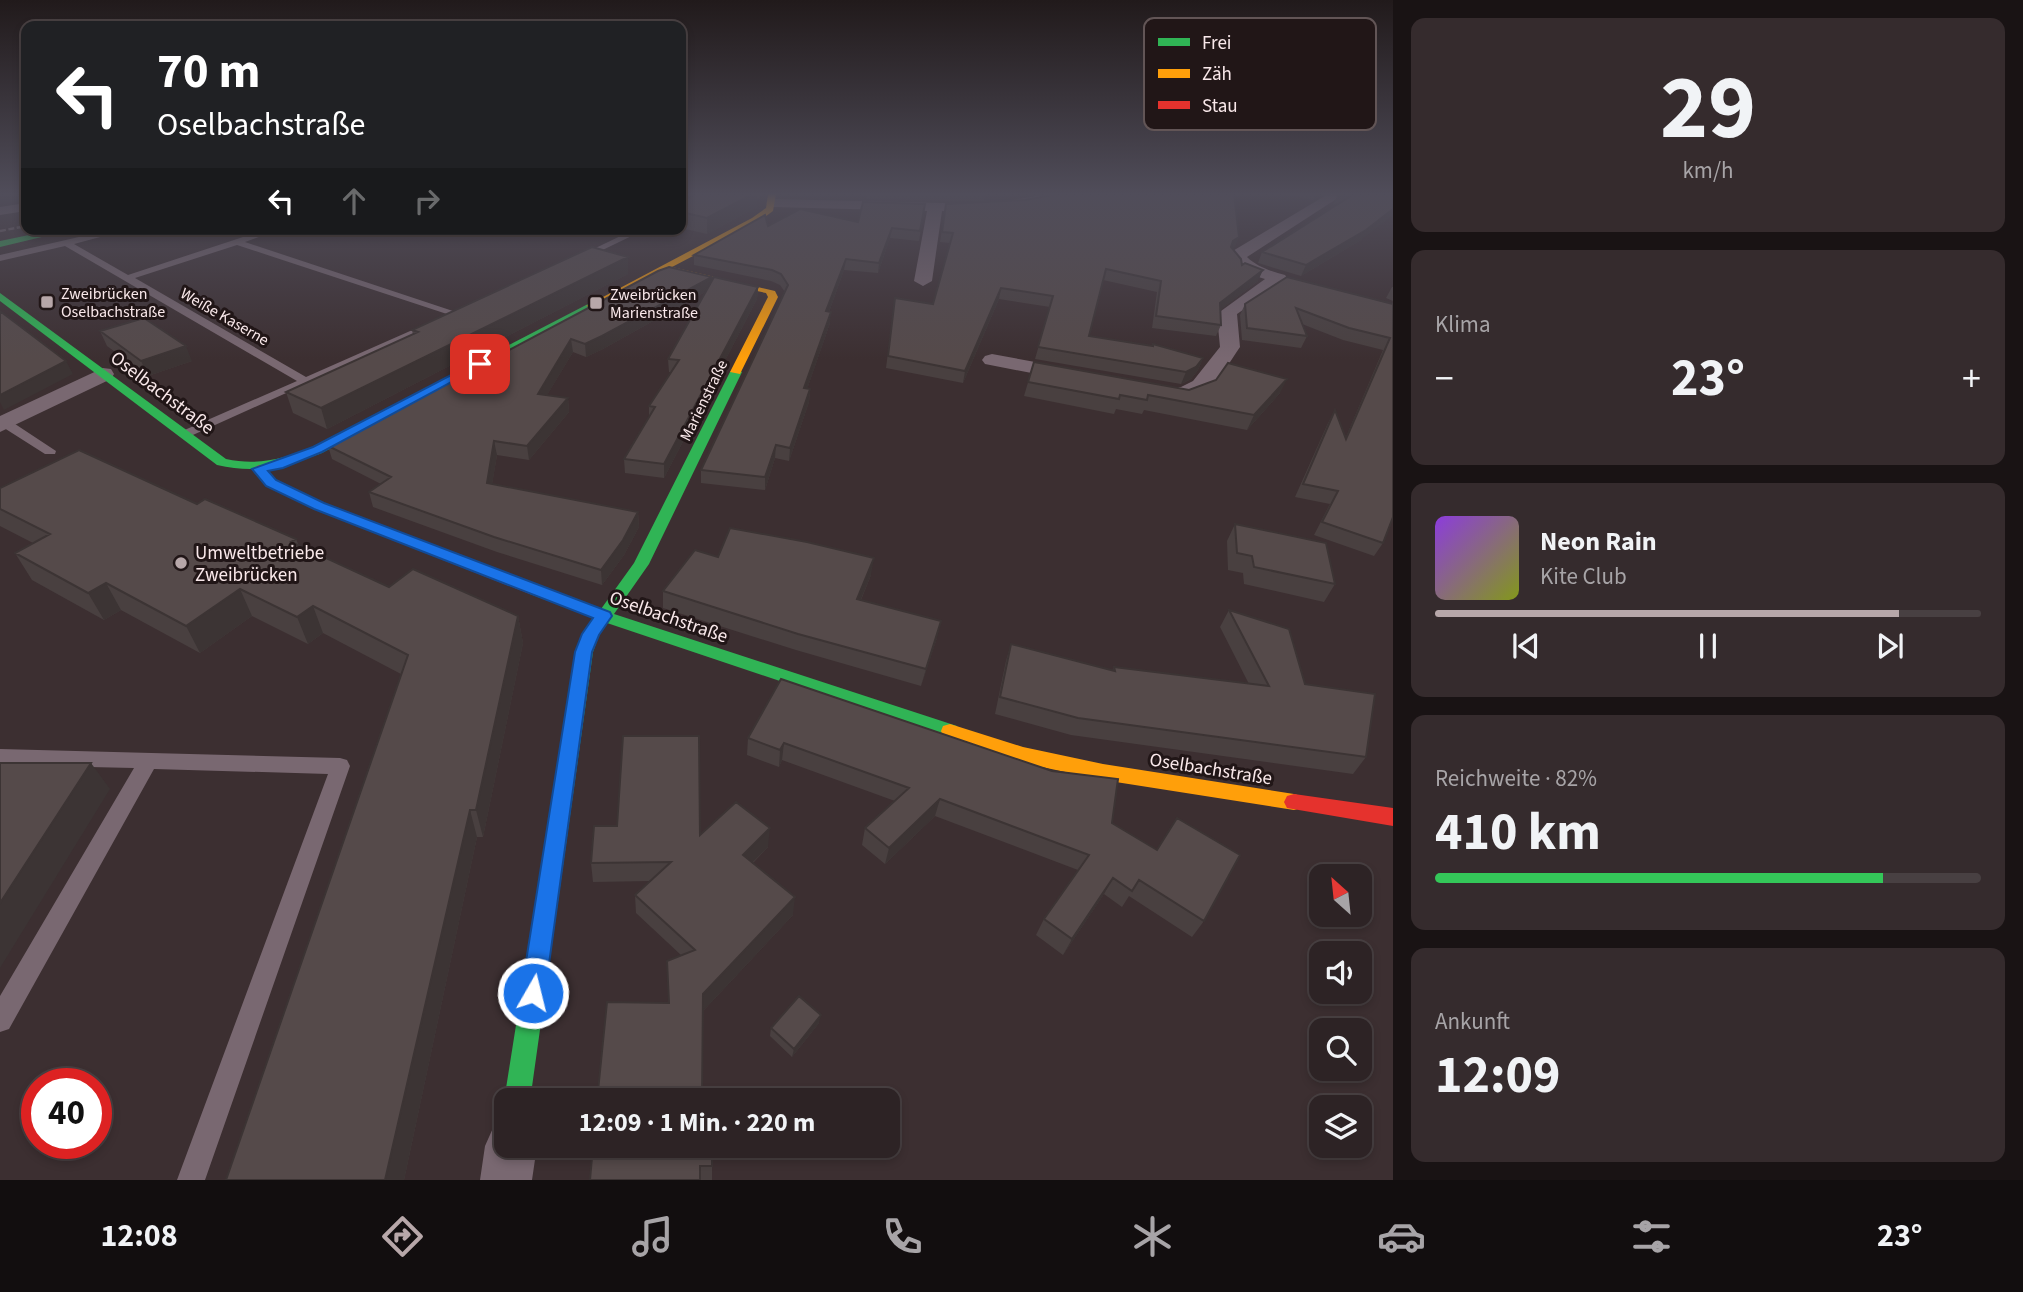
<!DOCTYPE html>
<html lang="de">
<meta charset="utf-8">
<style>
:root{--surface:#2d2325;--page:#352b2d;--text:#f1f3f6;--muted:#a7a4a7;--line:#484042;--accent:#b7a7a9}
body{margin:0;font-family:"Source Sans 3",sans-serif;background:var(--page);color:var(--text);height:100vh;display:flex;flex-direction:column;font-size:26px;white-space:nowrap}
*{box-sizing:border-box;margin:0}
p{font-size:23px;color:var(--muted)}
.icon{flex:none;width:38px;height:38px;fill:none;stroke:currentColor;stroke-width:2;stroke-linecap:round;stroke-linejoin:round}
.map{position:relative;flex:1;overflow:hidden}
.sheet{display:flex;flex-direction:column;gap:18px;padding:18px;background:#191314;width:630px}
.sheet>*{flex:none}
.top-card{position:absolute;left:21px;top:21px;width:665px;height:214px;border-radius:14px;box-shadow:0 4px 10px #0003,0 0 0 2px var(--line);background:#202124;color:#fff;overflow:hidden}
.needle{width:46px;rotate:333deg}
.tools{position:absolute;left:1309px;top:864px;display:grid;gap:14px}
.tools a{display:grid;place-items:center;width:63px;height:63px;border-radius:14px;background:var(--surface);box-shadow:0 4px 10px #0003,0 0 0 2px var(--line);font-size:35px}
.speed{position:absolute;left:21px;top:1068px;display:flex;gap:14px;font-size:35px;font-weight:700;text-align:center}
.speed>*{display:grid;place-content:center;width:91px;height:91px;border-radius:50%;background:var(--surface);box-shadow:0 4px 10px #0003,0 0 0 2px var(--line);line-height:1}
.speed .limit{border:10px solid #d22;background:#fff;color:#111}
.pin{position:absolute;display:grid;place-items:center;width:60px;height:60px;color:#fff;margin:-30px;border-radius:14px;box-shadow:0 4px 10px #0006}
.me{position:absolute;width:77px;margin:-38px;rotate:8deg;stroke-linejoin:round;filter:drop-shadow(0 0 5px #0008)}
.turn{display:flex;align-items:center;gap:24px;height:147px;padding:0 21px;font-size:32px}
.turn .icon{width:91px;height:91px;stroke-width:2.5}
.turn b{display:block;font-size:49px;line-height:60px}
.lanes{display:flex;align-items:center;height:66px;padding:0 21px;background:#0003;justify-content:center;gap:35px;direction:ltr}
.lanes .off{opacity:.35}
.big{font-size:52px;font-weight:700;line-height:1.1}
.sheet .widget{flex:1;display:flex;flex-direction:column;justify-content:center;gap:10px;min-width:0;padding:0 24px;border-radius:14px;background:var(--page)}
.sheet .dial{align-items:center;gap:0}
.dial b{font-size:91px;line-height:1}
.song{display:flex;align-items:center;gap:21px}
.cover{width:84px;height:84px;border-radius:10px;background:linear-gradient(135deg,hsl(270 70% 55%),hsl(70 70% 35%))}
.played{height:7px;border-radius:4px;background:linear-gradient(90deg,var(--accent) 85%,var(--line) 85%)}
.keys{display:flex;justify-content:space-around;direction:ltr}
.heat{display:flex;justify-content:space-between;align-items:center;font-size:38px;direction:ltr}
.charge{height:10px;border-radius:5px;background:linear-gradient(90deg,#34c759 82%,var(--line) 0)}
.trip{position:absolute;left:494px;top:1088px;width:406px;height:70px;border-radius:14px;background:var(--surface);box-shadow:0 4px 10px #0003,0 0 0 2px var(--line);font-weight:700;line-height:70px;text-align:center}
.tabs{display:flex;height:112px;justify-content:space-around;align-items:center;background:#120e0f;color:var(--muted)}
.tabs .icon{width:49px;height:49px}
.tabs .active{color:var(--accent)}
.tabs b{font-size:32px;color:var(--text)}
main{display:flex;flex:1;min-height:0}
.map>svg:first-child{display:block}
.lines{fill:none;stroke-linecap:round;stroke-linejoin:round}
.lane{fill:#796871;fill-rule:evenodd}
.street{fill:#796871;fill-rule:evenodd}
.fast{fill:#30b455;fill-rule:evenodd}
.slow{fill:#ff9f0a;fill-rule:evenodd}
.jam{fill:#e5322d;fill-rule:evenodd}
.rail{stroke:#77686d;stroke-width:2.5;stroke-dasharray:6 2.5;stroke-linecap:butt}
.wall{fill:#494040}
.shaded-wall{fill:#3c3434}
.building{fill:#554a4a;stroke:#3c3434;stroke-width:2}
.route{fill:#1a73e8;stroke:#114b97;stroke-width:2}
.poi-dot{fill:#b7a7a9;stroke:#211617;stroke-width:2.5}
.labels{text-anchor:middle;stroke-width:6;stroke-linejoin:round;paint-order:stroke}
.far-poi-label{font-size:16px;fill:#f9e8ea;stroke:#211617;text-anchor:start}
.far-street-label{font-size:16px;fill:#f9e8ea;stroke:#211617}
.street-label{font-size:19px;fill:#f9e8ea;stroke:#211617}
.poi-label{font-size:19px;fill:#f9e8ea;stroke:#211617;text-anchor:start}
.key{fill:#211617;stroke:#625556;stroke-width:2}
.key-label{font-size:19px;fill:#f9e8ea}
</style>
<main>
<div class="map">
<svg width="1393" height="1180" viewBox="0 0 1393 1180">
<rect width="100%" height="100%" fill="#3c2f31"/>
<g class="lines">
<path class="lane" d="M114 229H130L74 244 128 275 267 229H280L245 242 462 314 453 316 237 245 135 278 306 377 426 324 435 326 184 439 178 435 180 432 297 381 65 246 0 261V255Z
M635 229H646L584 259 577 257Z
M5 419 9 420 56 451 55 454H45L1 426 0 421Z
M0 749 340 758 347 760 350 766 205 1180H177L328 774 154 769 9 1029 0 1032V996L134 768 0 765Z"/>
<path class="street" d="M1051 194H1072L1070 197C1027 209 986 212 942 211L932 281 923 286 914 281 927 211 773 207 766 203 773 199 984 204Z
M1328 194H1344L1247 257C1257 267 1273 272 1285 275L1288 279 1237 314 1240 347C1217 381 1205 408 1158 397L1155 392 1158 387H1181L1193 381 1220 347 1217 316 1221 311 1265 279 1242 272 1229 256 1231 252Z
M26 203V211L0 215V207Z
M992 354 1073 369 1081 370 1084 375 1081 380 1073 381 985 364 982 360 985 356Z
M103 368 111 369 114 374 111 379 0 432V416Z
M506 1122V1146H537L532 1180H480L485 1146 493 1128Z"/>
<path class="fast" d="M58 229H75L0 247V241Z
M0 293 226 459C257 466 284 459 312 447L588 304 596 306 322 453C286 467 255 474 217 465L0 301Z
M736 369 742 372 649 564 614 614 957 726 959 731 957 736 950 738 607 623 599 635 593 652 530 1101H506V1106L504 1101 575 652 583 634 594 618 530 594 528 590 536 585 601 609 634 563 730 372Z"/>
<path class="slow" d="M768 194H776L773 211 758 222 672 267 775 291 778 297 740 374 730 372 768 297 766 293 665 271 594 308 586 306 752 218 766 208Z
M950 724 1023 747 1103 764 1294 794 1301 796 1304 802 1301 808 1294 810 1103 780 1023 763 943 736 941 731 943 726Z"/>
<path class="jam" d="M259 465 264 466 276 480 324 503 542 586 544 590 542 594H530L314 509 266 486 252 469Z
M1294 794 1393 808V826L1287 808 1284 802 1287 796Z"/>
<path class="rail" d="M0 231 26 226"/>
</g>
<path class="wall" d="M681 194H759V199L757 198V207L707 234 681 228Z
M866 194H1036L984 201 866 199Z
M1284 194H1324L1313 200Z
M1393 194 1361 240 1301 276 1258 263 1262 252 1337 205 1333 204 1338 195Z
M1025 200 1235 247 1232 248 1242 265 1258 281 1220 310 1221 325 1216 336 1152 328 1157 292 1103 280 1089 336 1203 358 1198 370 1191 379 1181 384 1035 359 1050 307 999 299 963 383 886 368 895 298 933 304 950 243 940 242 946 204Z
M925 204 919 241 890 238 878 273 844 270 829 312 830 323 807 389H810L809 402 789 461 775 458 765 490 701 483V470L785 292 780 285 771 281 694 265V255L768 226 858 222Z
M628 274 327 429 293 413 286 392 413 335 412 330Z
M712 277V280L758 287 757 299 664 478 625 473 624 459 649 418V406L671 372H669L668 359 705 292 603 349 586 357 573 352 547 395 568 398 569 412 529 460 497 455 492 484 638 512 639 527 624 555 602 585 497 552 373 507 369 492 381 484 332 459 328 446Z
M1392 287H1393V301L1386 298Z
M1245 304H1393L1383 543 1374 556 1314 535 1330 504 1295 497 1328 423 1335 410 1346 437 1383 350 1343 340 1302 324 1307 336 1301 348 1242 340 1240 315Z
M100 331 192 361 148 376 107 346Z
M1034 362 1189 390 1280 393 1247 430 1144 410 1142 414 1116 409 1114 414 1024 396Z
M0 488 197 504 296 539 299 546 389 587 518 616 523 643 483 837H477L404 1180H226L401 674 323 633 308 644 252 616 200 653 121 610 104 620 32 580 15 553 33 543 0 526Z
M1235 524 1335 584 1324 602 1244 584 1243 573 1228 570 1227 541Z
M718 557 871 575 861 600 937 638 921 686 796 650 663 608V591Z
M1229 610 1305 684 1366 757 1353 774 1071 735 995 714 1006 661 1011 644 1112 671 1114 667 1249 684 1220 627Z
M781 679 1112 823 1204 921 1192 937 1129 896 1122 907 1104 894 1063 955 1036 935 1044 919 1078 870 935 816 885 864 862 845 865 828 895 801 782 760 779 767 747 755 748 738Z
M700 835 768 847 753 863 793 915 703 1011 681 955 636 913 635 895 650 881 593 882 591 863Z
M819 1023 792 1057 770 1036 771 1028Z
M712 1146V1180H590Z"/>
<path class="shaded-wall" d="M26 194V201L0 204V197Z
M681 194H709L681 208Z
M753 194H757V207L707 234V218Z
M985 194H1036L984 201Z
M1316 194H1324L1313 200Z
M1393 209V215L1361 240 1301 276 1306 265Z
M892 228 890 238 878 273 879 263Z
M1239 237 1235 247 1229 251 1233 241Z
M628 257V274L327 429 321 408Z
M846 259 844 270 825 323 826 311Z
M1263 270 1258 281 1215 314 1220 303Z
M712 277V288L603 349 586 357 585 344Z
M758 287 757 299 664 478V464Z
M1001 288 999 299 963 383 965 371Z
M831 312 830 323 803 401 804 388Z
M571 339 573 352 540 407 538 394Z
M186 346 192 361 148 376 141 361Z
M1203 358 1198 370 1191 379 1181 384 1186 372Z
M66 361 73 374 4 410 0 402V395Z
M1287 379 1280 393 1247 430 1254 415Z
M810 389 809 402 789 461 790 448Z
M568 398 569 412 529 460 527 446Z
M494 441 497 455 490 497 487 483Z
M776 445 775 458 765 490V477Z
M638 512 639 527 624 555 602 585 601 570Z
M874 558 871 575 854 616 857 599Z
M106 583 121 610 104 620 88 593Z
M240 589 252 616 200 653 186 626Z
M313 606 323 633 308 644 297 617Z
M518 616 523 643 483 837 476 810Z
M941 621 937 638 921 686 926 669Z
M784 743 782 760 779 767 780 750Z
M91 763 110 789 0 968V903Z
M940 799 935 816 885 864 889 848Z
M470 810 477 837 404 1180H385Z
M770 828 768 847 742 873 743 855Z
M1113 878 1104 894 1063 955 1072 939Z
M795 897 793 915 703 1011V994Z
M821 1015 819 1023 792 1057 794 1049Z"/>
<path class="building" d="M0 194H26L0 197Z
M697 194H753L707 218 681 212V201Z
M1057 194H1234L1239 237 1233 241 1231 247 1241 259 1242 265 1245 263 1263 270 1220 303 1221 325 1156 316 1161 281 1106 269 1089 336 1153 346V344L1203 358 1196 367 1186 372 1038 347 1053 296 1001 288 965 371 888 356 895 298 933 304 953 233 942 232 946 204 1025 200Z
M1339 194H1393V209L1366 230 1306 265 1262 252 1349 197 1338 195Z
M863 202 925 204 920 231 892 228 879 263 846 259 826 311 831 312 804 388 810 389 790 448 776 445 765 477 701 470 788 285 781 274 772 270 694 255 765 215 768 226 800 209 858 222Z
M592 247 628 257 321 408 286 392 418 332 412 330Z
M669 267 712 277 602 336 585 344 571 339 538 394 568 398 527 446 494 441 487 483 638 512 623 540 601 570 494 537 369 492 391 477 328 446 658 271Z
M714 277 758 287 664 464 624 459 655 407 649 406 679 360 668 359Z
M1287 277 1393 304V517L1383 543 1322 522 1338 491 1303 484 1335 410 1346 439 1390 338 1349 328 1296 308 1307 336 1247 328 1245 304Z
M0 311 66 361 0 395Z
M144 318 186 346 141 361 100 331Z
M1034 362 1189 390 1216 380 1228 363 1287 379 1254 415 1148 395 1147 400 1120 395 1119 399 1028 382Z
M79 450 197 504 205 499 296 539 291 542 389 587 413 569 518 616 476 810H470L385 1180H226L408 655 313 606 297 617 240 589 186 626 106 583 88 593 15 553 50 534 0 509V488Z
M1235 524 1326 543 1335 584 1254 567 1252 556 1237 553Z
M730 528 807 542 874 558 857 599 941 621 926 669 798 634 663 591 695 550 718 557Z
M1229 610 1289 629 1305 684 1375 694 1366 757 1078 718 1000 697 1011 644 1115 671 1114 667 1269 686Z
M781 679 1052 771 1118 779 1112 823 1157 850 1177 818 1240 855 1204 921 1139 880 1132 891 1113 878 1072 939 1044 919 1089 855 940 799 889 848 865 828 909 788 784 743 780 750 748 738Z
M623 736H699L700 835 736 802 770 828 743 855 795 897 703 994 702 1101H597L607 1002 669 1003 667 961 695 950 635 895 671 862 591 863 594 826H617Z
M0 763H91L0 903Z
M799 996 821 1015 794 1049 771 1028Z
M593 1146H712V1166H700V1180H590Z"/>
<linearGradient id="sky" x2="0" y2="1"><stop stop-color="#211a1b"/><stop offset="0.54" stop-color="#504d5a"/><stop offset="1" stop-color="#504d5a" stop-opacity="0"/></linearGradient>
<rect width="1393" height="359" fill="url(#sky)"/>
<path class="route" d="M476 362 485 364 322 452 283 468 268 471 276 480 324 503 610 612 612 616 599 635 592 652 545 993 541 1002 533 1005 524 1002 521 993 575 652 582 634 593 618 314 509 266 486 252 469 313 447Z"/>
<g class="poi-dot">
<rect x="40" y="295" width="14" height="14" rx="3.5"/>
<rect x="589" y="296" width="14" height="14" rx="3.5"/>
<circle cx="181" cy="563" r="7"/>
</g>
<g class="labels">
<g class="far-poi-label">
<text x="61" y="299">Zweibrücken<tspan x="61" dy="18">Oselbachstraße</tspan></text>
<text x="610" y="300">Zweibrücken<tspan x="610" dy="18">Marienstraße</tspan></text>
</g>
<g class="far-street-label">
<text transform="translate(225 316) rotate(30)" y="6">Weiße Kaserne</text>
<text transform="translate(703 400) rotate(-64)" y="6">Marienstraße</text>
</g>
<g class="street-label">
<text transform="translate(163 392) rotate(37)" y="7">Oselbachstraße</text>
<text transform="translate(669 616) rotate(19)" y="7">Oselbachstraße</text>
<text transform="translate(1211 768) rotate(9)" y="7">Oselbachstraße</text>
</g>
<g class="poi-label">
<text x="195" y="559">Umweltbetriebe<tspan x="195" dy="22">Zweibrücken</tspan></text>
</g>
</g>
<rect x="1144" y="18" width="232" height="112" rx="10" class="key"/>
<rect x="1158" y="38" width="32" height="8" fill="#30b455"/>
<rect x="1158" y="69" width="32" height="9" fill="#ff9f0a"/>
<rect x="1158" y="101" width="32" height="8" fill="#e5322d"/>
<g class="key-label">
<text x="1202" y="49">Frei</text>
<text x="1202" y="80">Zäh</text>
<text x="1202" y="112">Stau</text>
</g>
</svg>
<div class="tools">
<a><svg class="needle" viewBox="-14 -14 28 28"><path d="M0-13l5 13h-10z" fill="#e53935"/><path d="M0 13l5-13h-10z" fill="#a7a4a7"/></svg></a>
<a><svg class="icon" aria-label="sound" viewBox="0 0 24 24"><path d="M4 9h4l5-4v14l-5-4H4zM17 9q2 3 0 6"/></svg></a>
<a><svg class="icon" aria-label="search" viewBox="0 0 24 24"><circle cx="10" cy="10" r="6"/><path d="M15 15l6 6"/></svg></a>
<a><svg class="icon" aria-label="layers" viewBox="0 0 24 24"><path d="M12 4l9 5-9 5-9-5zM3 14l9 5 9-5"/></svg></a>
</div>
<div class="speed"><div class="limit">40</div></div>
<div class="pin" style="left:480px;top:364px;background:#d93025"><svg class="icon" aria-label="arrive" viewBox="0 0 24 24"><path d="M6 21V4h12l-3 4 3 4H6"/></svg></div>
<svg class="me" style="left:533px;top:993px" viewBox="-20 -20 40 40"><circle r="17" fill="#1a73e8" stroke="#fff" stroke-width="3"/><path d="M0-11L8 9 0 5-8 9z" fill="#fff"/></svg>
<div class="trip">12:09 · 1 Min. · 220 m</div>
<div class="top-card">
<div class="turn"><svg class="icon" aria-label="left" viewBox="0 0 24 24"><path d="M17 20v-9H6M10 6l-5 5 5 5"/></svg><div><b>70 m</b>Oselbachstraße</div></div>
<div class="lanes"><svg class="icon" aria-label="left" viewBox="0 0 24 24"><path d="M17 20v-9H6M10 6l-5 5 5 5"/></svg><svg class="icon off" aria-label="ahead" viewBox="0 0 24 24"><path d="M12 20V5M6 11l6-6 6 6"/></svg><svg class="icon off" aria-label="right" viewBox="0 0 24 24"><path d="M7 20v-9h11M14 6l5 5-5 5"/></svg></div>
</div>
</div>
<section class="sheet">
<div class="widget dial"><b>29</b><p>km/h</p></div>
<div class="widget"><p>Klima</p>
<div class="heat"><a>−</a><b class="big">23°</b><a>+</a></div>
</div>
<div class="widget">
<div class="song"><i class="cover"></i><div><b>Neon Rain</b><p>Kite Club</p></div></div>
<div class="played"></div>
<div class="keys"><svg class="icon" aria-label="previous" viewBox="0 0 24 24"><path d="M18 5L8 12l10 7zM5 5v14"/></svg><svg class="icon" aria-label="pause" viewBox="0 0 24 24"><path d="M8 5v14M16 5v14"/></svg><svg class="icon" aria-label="next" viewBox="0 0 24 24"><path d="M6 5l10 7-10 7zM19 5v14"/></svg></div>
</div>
<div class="widget"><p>Reichweite · 82%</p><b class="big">410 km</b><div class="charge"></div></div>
<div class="widget"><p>Ankunft</p><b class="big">12:09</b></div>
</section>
</main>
<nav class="tabs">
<b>12:08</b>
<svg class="icon active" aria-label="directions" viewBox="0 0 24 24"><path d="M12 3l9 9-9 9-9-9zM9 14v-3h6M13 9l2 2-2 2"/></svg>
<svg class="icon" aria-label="music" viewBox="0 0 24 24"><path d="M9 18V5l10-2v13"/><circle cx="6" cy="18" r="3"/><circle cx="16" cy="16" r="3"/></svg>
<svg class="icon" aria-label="phone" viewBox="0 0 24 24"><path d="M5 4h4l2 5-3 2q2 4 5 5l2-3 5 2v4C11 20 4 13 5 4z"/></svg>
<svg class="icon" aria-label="climate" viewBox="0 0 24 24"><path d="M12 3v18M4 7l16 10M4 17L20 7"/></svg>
<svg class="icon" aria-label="car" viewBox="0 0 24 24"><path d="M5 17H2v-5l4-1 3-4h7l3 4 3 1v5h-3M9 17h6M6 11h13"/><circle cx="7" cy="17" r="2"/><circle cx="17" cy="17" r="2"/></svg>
<svg class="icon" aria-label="filters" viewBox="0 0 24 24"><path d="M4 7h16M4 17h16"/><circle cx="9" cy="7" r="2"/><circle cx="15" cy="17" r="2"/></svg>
<b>23°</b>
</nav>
